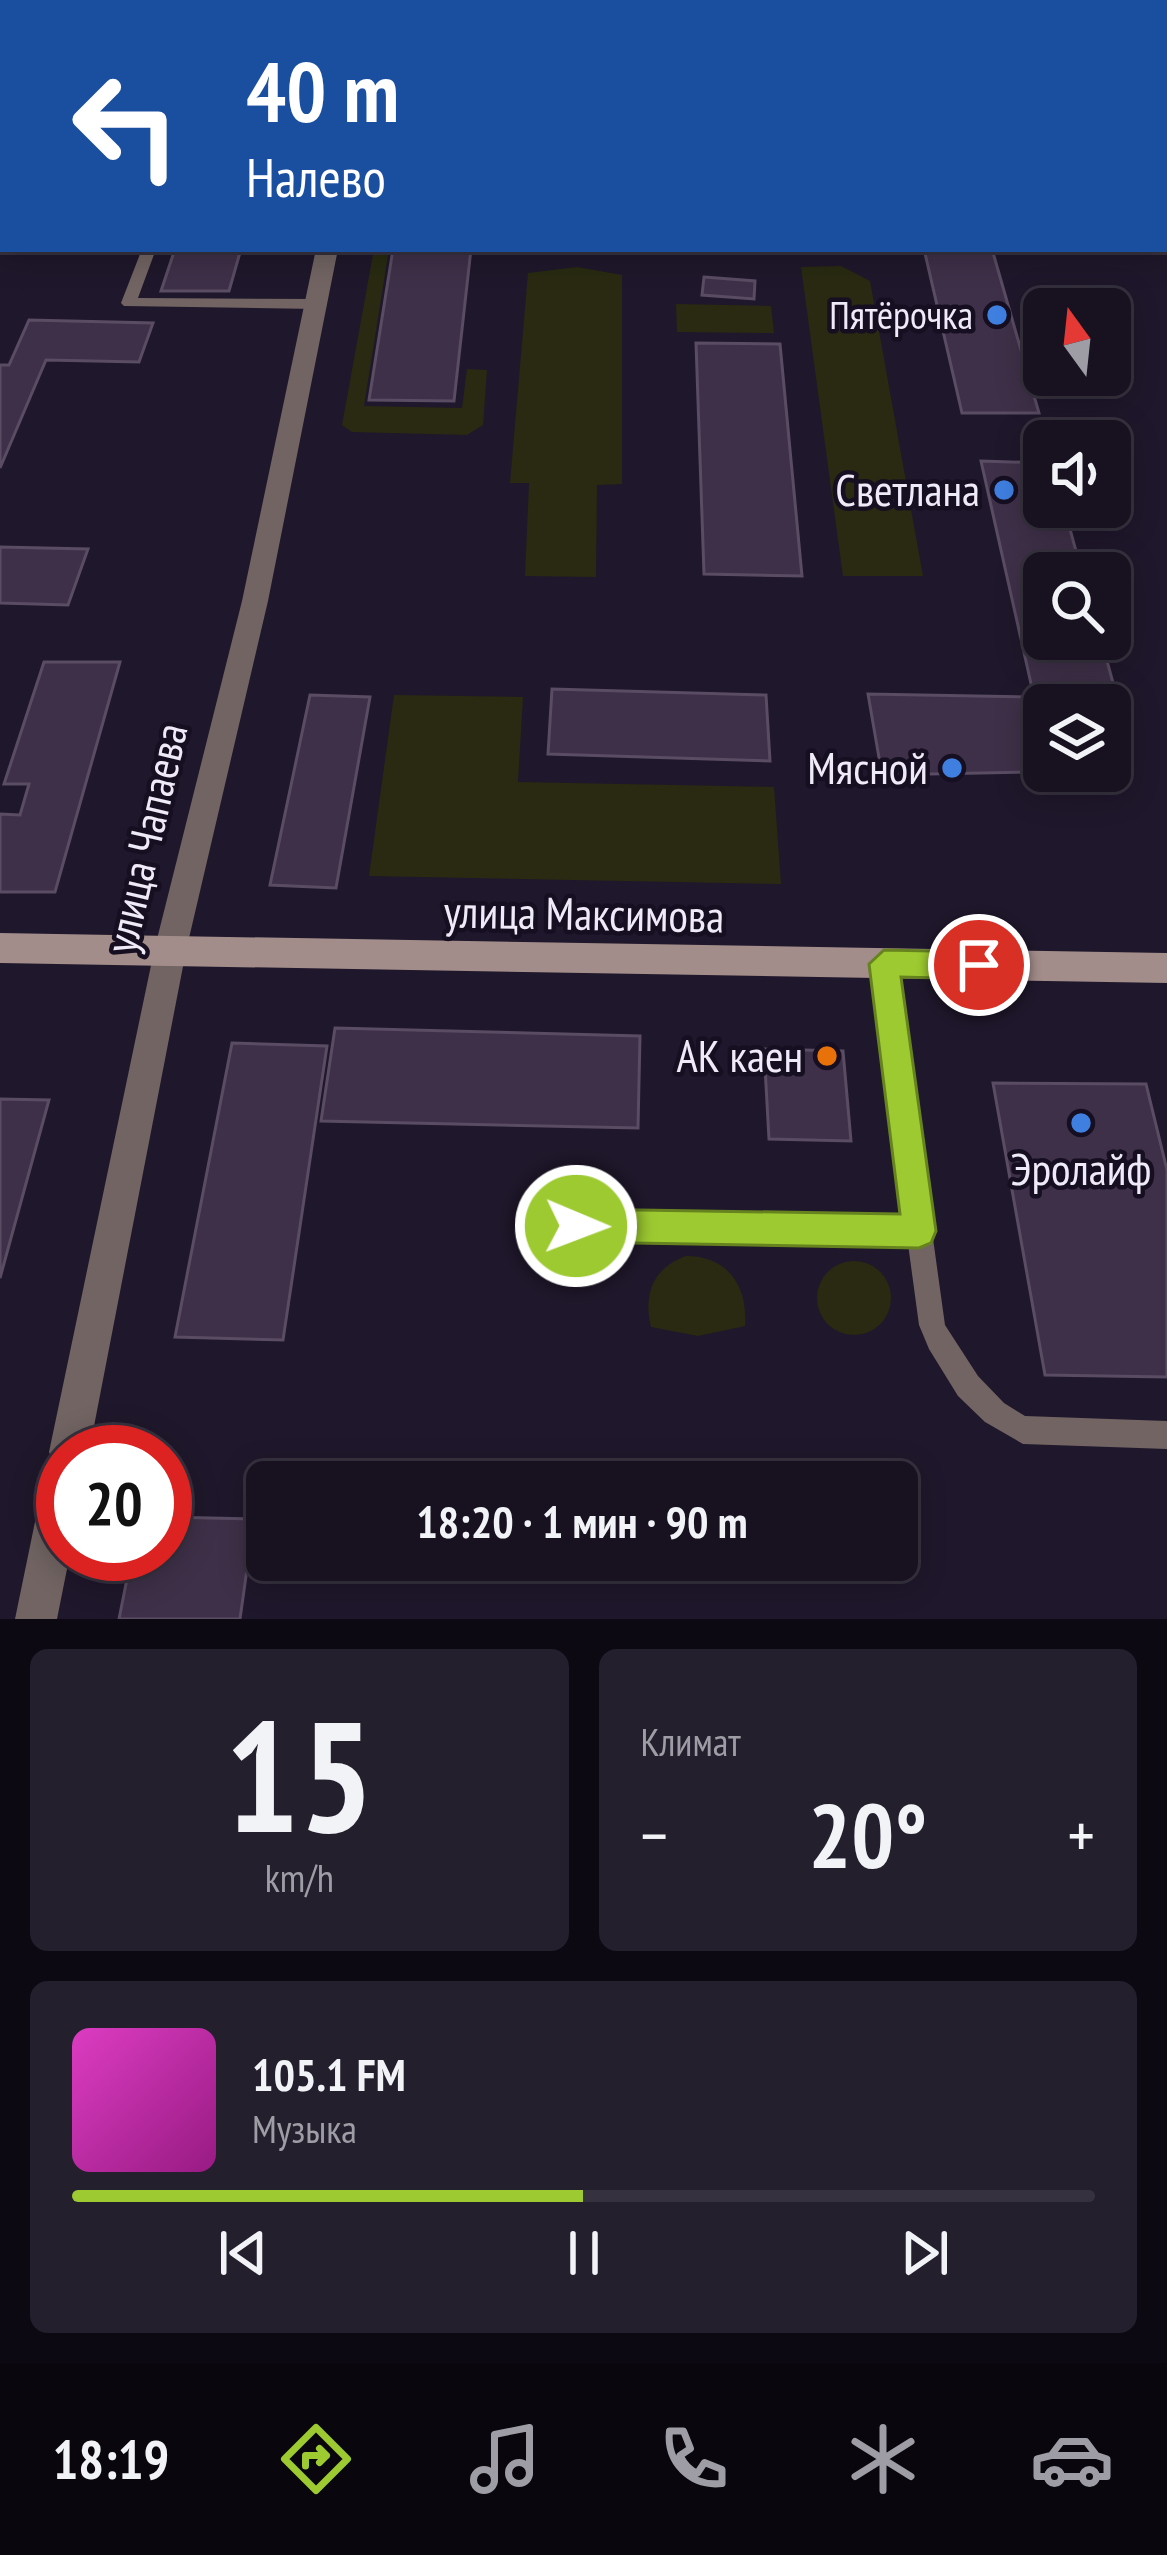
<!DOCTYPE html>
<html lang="ru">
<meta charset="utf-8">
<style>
:root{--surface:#171120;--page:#241f2d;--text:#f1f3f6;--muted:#9e9da5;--line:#36313e;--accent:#9dca30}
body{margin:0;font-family:"PT Sans Narrow",sans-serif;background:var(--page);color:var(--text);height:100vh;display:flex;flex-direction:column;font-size:45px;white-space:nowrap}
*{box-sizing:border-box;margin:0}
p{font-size:39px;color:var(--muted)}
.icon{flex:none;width:66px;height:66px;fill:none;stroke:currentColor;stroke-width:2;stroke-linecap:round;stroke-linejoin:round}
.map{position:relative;height:1619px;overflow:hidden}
.drawer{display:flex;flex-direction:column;gap:30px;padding:30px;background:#0d0912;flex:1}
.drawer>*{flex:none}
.banner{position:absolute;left:0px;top:0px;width:1167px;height:252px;box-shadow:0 6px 30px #0003,0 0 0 3px var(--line);background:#1a4fa0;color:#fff;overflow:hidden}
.needle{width:78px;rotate:345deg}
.controls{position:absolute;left:1023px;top:288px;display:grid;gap:24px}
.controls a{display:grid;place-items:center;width:108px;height:108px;border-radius:18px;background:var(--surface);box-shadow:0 6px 30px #0003,0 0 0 3px var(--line);font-size:60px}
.speed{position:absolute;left:36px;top:1425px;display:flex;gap:24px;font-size:60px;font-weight:700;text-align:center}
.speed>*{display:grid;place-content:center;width:156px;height:156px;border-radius:50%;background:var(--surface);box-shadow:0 6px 30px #0003,0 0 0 3px var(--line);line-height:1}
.speed .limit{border:18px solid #d22;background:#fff;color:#111}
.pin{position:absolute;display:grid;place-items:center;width:102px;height:102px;color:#fff;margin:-51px;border:6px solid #fff;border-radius:50%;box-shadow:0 3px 12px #0007}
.me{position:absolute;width:132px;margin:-66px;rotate:91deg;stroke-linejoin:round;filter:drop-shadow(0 0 9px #0008)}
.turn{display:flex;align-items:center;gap:42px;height:252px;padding:0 48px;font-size:54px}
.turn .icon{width:156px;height:156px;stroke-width:2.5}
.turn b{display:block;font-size:84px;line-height:102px}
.big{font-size:90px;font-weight:700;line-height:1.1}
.drawer .card{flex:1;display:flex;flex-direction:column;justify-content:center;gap:18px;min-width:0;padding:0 42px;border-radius:18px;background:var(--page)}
.drawer .dial{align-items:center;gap:0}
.dial b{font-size:156px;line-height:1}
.song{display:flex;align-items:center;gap:36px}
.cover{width:144px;height:144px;border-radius:18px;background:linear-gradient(135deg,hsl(310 70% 55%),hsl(310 70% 35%))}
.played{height:12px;border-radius:6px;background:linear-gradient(90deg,var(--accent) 50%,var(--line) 50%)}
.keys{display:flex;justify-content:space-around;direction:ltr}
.heat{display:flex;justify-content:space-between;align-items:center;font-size:66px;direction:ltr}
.drawer .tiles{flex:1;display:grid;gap:30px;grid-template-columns:1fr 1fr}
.card:last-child{grid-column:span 2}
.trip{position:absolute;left:246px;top:1461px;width:672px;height:120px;border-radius:18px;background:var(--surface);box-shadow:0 6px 30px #0003,0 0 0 3px var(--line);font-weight:700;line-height:120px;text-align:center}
.dock{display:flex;height:192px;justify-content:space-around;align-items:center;background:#09070d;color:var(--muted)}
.dock .icon{width:84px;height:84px}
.dock .on{color:var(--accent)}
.dock b{font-size:54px;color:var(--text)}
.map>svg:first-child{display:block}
.green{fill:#292a11}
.building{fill:#3e3048;stroke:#594c63;stroke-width:3}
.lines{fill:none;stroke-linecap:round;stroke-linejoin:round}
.service{fill:#716462;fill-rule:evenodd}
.minor{fill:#716462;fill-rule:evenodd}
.secondary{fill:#a38d8a;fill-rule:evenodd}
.route{fill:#9dca30;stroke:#66831f;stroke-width:3}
.shop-dot{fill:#3f7fe0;stroke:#160e21;stroke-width:4.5}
.food-dot{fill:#e8710a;stroke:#160e21;stroke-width:4.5}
.labels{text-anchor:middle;stroke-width:9;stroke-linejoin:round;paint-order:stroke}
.far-poi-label{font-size:39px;fill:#efeaf8;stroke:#160e21;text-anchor:end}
.poi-label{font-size:45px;fill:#efeaf8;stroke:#160e21;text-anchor:end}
.street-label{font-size:45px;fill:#efeaf8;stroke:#160e21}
</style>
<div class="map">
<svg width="1167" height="1619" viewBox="0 0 1167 1619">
<rect width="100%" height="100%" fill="#1f172b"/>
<path class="green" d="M374 249H389L364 406 462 408 467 369 487 370 483 425 467 435 352 432 342 425Z
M841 266 870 281 923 576H843L801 267Z
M577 267 622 275V484L597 485 596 577 525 576 529 483H510L528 273Z
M676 304 771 306 774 333 677 332Z
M394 695 523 697 518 782 774 787 781 884 369 876Z
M686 1256C728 1256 748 1286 745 1326L698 1336 651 1327C643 1294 653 1268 686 1256Z
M817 1298a37 37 0 1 1 74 0a37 37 0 1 1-74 0Z"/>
<path class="building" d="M175 249H241L229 291H161Z
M393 249H471L454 401 369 400Z
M924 249H992L1039 413H962Z
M704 277 755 281 754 299 702 295Z
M29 320 153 323 139 362 46 360 0 468V365H9Z
M696 343 780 344 802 576 704 574Z
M981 461 1044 463V507H1064L1082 573H1044V639H1101L1126 730 1110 756V705H1044V771H1079L882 775 868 694 1034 697Z
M0 547 88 549 68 605 0 603Z
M44 662H120L55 892H0V814L20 815 29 784H4Z
M552 689 766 695 770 761 548 754Z
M310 695 370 697 336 888 270 885Z
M335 1028 640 1036 638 1128 321 1121Z
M232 1043 327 1046 283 1340 175 1337Z
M764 1049 843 1051 851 1141 769 1139Z
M993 1083 1146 1084 1167 1170V1377L1045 1375Z
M0 1099 49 1100 0 1278Z
M165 1517 254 1519 240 1619H119L132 1554H165Z"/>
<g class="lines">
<path class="service" d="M162 0H226L222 3H166Z
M556 0H568V3H556Z
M641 0H653V3H641Z
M1107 0H1119L1121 3H1109Z
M0 68H3V76H0Z
M0 216H3V224H0Z
M142 249H156L138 298 316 299 324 304 316 309 124 306 121 303Z
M884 954 892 957 895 964 945 1325 978 1376 1004 1403 1025 1416 1167 1421V1449L1023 1444 985 1422 958 1396 929 1349 919 1325 908 1244 576 1239 567 1235 563 1226 567 1217 576 1213 905 1218 873 964 876 957Z"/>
<path class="minor" d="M375 0H393V3H375Z
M316 249H338L268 601 186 951 89 1452H63V1554H70L57 1619H15L43 1483 55 1466 49 1452 154 951 242 601Z"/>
<path class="secondary" d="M0 141H3V153H0Z
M1164 152H1167V164H1164Z
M0 933 1167 953V983L0 963Z"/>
</g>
<path class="route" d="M884 950 979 952 993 965 979 979 901 977 936 1231 931 1243 919 1248 576 1242 564 1238 559 1226 564 1214 576 1209 900 1214 869 964Z"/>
<g class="shop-dot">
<circle cx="997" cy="315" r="12"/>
<circle cx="1004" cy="490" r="12"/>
<circle cx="952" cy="768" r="12"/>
<circle cx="1081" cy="1123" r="12"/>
</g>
<circle class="food-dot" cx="827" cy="1056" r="12"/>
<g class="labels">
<g class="far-poi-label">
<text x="973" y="329">Пятёрочка</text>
</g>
<g class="poi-label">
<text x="980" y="506">Светлана</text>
<text x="928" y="784">Мясной</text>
<text x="803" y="1072">АК каен</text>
<text x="1081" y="1185" text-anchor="middle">Эролайф</text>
</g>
<g class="street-label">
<text transform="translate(146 838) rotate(-77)" y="16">улица Чапаева</text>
<text transform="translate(584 914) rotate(1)" y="16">улица Максимова</text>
</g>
</g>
</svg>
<div class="controls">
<a><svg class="needle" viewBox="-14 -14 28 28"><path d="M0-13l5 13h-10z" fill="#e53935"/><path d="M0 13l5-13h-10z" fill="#9e9da5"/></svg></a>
<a><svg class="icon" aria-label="sound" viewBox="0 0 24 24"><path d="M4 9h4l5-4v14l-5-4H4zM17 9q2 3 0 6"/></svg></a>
<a><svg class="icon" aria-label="search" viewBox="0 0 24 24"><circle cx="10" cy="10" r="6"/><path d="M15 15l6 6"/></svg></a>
<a><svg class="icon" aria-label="layers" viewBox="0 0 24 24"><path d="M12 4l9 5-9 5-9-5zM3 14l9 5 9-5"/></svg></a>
</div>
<div class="speed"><div class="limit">20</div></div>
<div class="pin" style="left:979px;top:965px;background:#d93025"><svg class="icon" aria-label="arrive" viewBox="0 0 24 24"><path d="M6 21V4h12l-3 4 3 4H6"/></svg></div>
<svg class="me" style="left:576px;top:1226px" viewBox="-20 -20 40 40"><circle r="17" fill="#9dca30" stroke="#fff" stroke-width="3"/><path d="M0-11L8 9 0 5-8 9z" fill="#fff"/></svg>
<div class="trip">18:20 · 1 мин · 90 m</div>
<div class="banner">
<div class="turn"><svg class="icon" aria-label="left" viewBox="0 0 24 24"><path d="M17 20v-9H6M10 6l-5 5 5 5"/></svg><div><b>40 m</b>Налево</div></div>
</div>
</div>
<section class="drawer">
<div class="tiles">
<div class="card dial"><b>15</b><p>km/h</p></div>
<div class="card"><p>Климат</p>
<div class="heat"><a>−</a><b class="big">20°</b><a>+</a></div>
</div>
<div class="card">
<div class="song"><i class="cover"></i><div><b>105.1 FM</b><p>Музыка</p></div></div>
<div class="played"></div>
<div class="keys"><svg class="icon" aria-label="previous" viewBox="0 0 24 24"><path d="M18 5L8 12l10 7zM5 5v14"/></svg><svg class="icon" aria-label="pause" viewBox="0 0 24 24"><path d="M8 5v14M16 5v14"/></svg><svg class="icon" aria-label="next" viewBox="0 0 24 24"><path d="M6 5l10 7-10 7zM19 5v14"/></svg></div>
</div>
</div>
</section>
<nav class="dock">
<b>18:19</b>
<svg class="icon on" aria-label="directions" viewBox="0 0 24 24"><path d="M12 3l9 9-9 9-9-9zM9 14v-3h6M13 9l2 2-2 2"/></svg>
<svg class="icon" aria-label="music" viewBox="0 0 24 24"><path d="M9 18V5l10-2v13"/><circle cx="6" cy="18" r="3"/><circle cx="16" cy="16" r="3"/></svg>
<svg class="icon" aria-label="phone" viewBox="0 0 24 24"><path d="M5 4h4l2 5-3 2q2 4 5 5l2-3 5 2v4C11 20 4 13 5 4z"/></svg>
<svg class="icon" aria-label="climate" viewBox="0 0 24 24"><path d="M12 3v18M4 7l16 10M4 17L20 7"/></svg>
<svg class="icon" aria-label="car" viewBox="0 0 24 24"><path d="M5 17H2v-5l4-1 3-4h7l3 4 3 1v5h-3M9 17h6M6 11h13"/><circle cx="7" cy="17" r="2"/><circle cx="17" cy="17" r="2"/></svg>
</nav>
